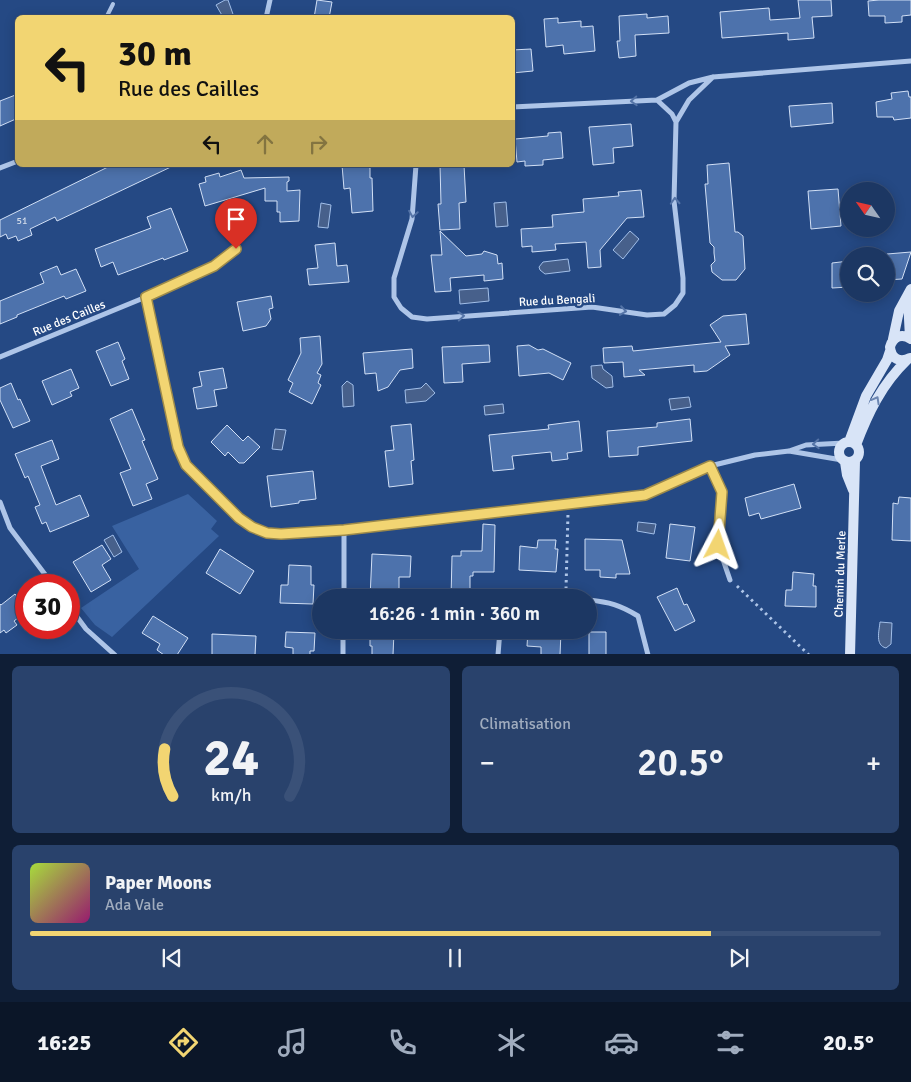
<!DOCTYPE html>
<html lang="fr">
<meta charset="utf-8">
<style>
:root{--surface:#1c3763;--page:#29426c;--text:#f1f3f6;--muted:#a0acbe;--line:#3a5178;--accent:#f2d572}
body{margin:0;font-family:Signika,sans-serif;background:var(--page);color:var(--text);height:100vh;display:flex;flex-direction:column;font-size:19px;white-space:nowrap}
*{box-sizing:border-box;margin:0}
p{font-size:16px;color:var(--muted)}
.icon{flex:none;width:28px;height:28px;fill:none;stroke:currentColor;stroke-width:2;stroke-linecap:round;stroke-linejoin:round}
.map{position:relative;height:654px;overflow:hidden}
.details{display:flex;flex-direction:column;gap:12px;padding:12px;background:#0f1e36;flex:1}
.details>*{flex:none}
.top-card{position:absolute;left:15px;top:15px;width:500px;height:152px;border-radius:8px;box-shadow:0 2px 12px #0003,0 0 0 1px var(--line);background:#f2d572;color:#111;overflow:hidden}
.needle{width:32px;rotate:304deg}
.fabs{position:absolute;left:840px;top:182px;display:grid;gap:10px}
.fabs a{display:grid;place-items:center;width:55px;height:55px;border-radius:50%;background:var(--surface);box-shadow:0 2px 12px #0003,0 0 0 1px var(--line);font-size:25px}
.speed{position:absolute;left:15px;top:574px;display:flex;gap:10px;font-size:25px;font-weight:700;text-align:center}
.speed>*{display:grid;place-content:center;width:65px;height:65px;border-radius:50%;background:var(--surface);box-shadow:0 2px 12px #0003,0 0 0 1px var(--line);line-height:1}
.speed .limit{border:8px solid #d22;background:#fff;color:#111}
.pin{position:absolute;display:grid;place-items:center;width:42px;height:42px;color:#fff;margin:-51px -21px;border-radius:50% 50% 50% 0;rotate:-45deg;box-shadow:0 0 5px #0007}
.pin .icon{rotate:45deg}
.me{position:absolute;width:55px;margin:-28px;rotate:4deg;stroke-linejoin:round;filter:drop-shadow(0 0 4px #0008)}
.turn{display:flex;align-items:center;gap:18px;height:105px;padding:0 20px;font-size:22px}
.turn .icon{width:65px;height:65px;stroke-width:2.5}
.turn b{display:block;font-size:35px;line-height:42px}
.lanes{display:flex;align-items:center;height:48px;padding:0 20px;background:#0003;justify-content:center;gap:25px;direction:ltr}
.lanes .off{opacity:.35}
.big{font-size:38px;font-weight:600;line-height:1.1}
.details .tile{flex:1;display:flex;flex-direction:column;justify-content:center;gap:8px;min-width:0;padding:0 18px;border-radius:8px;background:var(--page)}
.details .dial{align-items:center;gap:0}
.dial svg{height:130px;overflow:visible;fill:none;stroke:var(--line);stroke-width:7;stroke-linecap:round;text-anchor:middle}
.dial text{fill:var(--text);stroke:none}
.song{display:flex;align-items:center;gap:15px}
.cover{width:60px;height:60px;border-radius:8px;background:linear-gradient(135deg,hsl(80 70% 55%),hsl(320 70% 35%))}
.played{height:5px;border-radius:2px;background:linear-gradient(90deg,var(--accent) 80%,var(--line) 80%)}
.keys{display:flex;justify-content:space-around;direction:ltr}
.heat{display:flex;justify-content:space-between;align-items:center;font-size:28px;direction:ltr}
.details .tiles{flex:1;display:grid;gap:12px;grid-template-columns:1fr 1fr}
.tile:last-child{grid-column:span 2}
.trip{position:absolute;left:312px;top:589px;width:285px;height:50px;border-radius:25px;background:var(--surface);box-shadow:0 2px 12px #0003,0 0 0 1px var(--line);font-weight:600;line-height:50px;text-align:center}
.dock{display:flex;height:80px;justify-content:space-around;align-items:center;background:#0b1628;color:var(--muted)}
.dock .icon{width:35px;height:35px}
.dock .active{color:var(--accent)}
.dock b{font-size:22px;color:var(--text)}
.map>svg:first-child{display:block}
.green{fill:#3962a1}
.water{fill:#47608b;stroke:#a2bfe9}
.building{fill:#4d72ac;stroke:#d2e0f6}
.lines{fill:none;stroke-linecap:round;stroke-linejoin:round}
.path{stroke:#aec5e8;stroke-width:3;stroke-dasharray:2.5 4;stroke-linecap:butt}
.lane{stroke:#aec5e8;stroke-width:4}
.street{stroke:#aec5e8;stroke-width:5}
.secondary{stroke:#d8e4f7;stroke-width:10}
.oneway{stroke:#5574a7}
.oneway2{stroke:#6d87b2}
.route-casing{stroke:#9d8a4a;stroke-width:12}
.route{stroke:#f2d572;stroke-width:9}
.labels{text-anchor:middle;stroke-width:5;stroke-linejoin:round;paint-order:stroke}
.number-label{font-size:10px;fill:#d2dcea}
.street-label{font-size:12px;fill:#fff;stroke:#254984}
</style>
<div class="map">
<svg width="911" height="655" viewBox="0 0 911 655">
<rect width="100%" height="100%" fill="#254984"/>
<path class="green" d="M188 494 217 521 211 529 219 536 112 637 95 625 81 608 139 569 112 526Z"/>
<path class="water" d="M225 0H228L234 17H223L216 5Z
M506 202 508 226 496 227 494 203Z
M321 203 331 205 328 228 318 227Z
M630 231 639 239 623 259 613 250Z
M568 259 570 271 545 274 540 270 539 267 543 262Z
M488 288 489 301 460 304 459 290Z
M602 365 603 369 612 376 613 387 606 388 592 378 591 366Z
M347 381 353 385 354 406 343 407 342 386Z
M426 383 435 393 426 401 406 403 405 390 421 388Z
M689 397 691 407 671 410 669 399Z
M503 404 504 413 485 415 484 406Z
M275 429 286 430 282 450 272 449Z
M638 522 656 524 654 534 637 531Z
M113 535 122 552 114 557 104 540Z
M880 622 892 623 891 644 886 648C875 645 879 632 880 622Z"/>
<path class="building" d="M317 0 332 2 329 18H314Z
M798 0H831L832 16 812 17 814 38 788 40V33L722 38 720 12 769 8 770 20 800 18Z
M879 0H911V15L902 16V22L885 23V16H869L868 1Z
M647 14V18L668 16 669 33 635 35 636 56 619 58 617 41H620L619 16Z
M558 18V23L581 21V27L593 26 595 51 564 54 563 45 546 47 544 19Z
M531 49 533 71 512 73V50Z
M908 91 909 97H911V118L894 120 893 117H877L876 102 892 99 891 93Z
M18 94V118L0 126V101Z
M832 103 833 123 791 127 789 106Z
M631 124 633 146 613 148 614 163 593 165 589 127Z
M561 132 563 158 543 160V165L525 166V161L517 162 515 139 548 136V133Z
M729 163 735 232H738L743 236 745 269 736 280H722L712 272 711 265 715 261 714 253V247L710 243 705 184H708L707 165Z
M112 165H175L57 221 55 217 30 229 32 235 18 241 16 236 8 239 6 234 0 237V220Z
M342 165H365L370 168V178H372L373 211 352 213 350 188 344 189Z
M440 165H464L466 202 459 203 460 229 440 230 438 204H441Z
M241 170 244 178 289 177V181L287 182V191L300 190 299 221 280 222V212H277V201H265V188L205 206 199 184 206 182 205 177 219 173 220 177Z
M838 189 841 226 811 229 808 191Z
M641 190 644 217 627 218 600 250 601 267 588 268 586 242 555 244 556 250 532 252V246L522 247 521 229 553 227 552 215 584 212 583 199 619 196 618 192Z
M171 208 188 251 164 260 163 258 118 275 113 262 101 267 95 249 151 228 147 217Z
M440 231 466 256 482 254 484 251 497 255 498 264 502 263 503 279 484 281V275L450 278 451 291 435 292 431 255H442Z
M335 243 337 266 347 265 349 282 309 285 307 269 318 268 315 245Z
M911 252 902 279 886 280 887 254Z
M849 261V287L832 288V263Z
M57 266 61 275 76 269 86 291 66 299 64 296 17 315V317L0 324V301L44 283 40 273Z
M271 296 273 308 269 309 271 319 266 326 243 331 237 302Z
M746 314 749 344 725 346 730 355 707 371 694 372V365L639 370 645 375 624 377 623 362 604 363 603 348 632 346 633 351 721 342 710 325 723 316Z
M320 336 322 364 317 373 321 375 318 383 321 385 312 404 289 392 293 383 288 380 301 353 300 338Z
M118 342 125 359 122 361 129 379 111 386 96 351Z
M489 345 490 362 462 364 463 382 444 383 442 347Z
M529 345 538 350 543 349 571 363 563 380 549 373 519 376 517 346Z
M412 349 413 368 400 370 388 387 378 391 376 373 365 374 363 353Z
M223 368 227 388 214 390 217 406 197 409 193 388 202 386 199 372Z
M71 369 79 388 70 392 72 396 52 405 42 381Z
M11 383 18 400 20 399 30 421 13 428 0 400V388Z
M132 409 145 440 142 441 158 479 146 484 152 499 133 506 120 473 131 469 110 419Z
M690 419 692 441 638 447V455L609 457 607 431 657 427V423Z
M579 421 582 451 567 453 568 459 552 461 551 452 512 456 514 469 493 471 489 435 549 429 548 425Z
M411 424 414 460 411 461 413 484 389 487 385 451 394 450 391 426Z
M227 425 243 441 248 436 260 447 244 463H239L228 452 225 456 211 442Z
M52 440 59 459 41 466 56 505 80 495 89 516 50 532 46 522 42 524 35 507 40 505 28 476 25 478 15 454Z
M313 471 316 499 299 501V503L271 507 267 476Z
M794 484 801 508 761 519 759 513 749 516 745 498Z
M899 497 911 498V541L892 540 893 503 898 504Z
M483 524 495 525 494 572H473V576H470V598H451L452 556H461V551H482Z
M670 524 695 527 690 561 666 558Z
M585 539 622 540 630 574H616V578L600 577V570H585Z
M538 540H556L555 549H558L556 572 519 570 520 546 537 548Z
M102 545 111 559 102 565 111 580 91 592 73 562Z
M220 549 254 571 240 594 206 573Z
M372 554 411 556 410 577H399V598H370Z
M289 565 311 566V585H314L313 604 280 603 281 585H288Z
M793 572 814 574 813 586H816V607L785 606 786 590H792Z
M677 588 684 605 687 604 695 621 675 631 657 597Z
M15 594 26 608V612L14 621 17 625 6 633 4 630 0 633V604L1 605Z
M153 616 188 638 177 655H164L157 650 160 644 142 633Z
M528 631 561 632 560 655H541V647L527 646Z
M286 632 315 633 314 651H310V655H293V648L285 647Z
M370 632H394L393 655H372V646H370Z
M589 632H606V655H589Z
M212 634 256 636 255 655H212Z"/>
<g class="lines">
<path class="path" d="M737 586 809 655
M566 589 568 513"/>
<path class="lane" d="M106 18 113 4"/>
<path class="street" d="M266 18 270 0
M657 100 672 114 676 122
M512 107 657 100 689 83 713 77 911 61
M416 165 412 219 394 278V297L401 308 412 317 427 319 592 307 647 315 664 314 675 305 683 293V278L674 201 676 122 689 100 713 77
M0 168 18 161
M146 297 178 447 186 465 239 518 252 527 267 533 281 534 344 530 645 495 710 466 755 455 789 451 806 445 844 443
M0 357 146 297 214 266 236 249
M789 451 842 460
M710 466 722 492 718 545 730 580
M0 502 10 528 53 585
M344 598V530
M555 598H568
M589 600C609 602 620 605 638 616L648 655
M69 606 86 629 115 655
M343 655V630
M498 655 500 630"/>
<path class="secondary" d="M908 299 910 338
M893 339 899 311 911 289
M910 358C900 363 891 359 890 347 893 336 902 333 911 339
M839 452a10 10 0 1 1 20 0a10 10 0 1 1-20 0Z
M849 442 866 396 887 360 890 351
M856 445C868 413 882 384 907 360
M845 462 847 475 853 490
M850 655 855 461"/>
</g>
<defs><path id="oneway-chevron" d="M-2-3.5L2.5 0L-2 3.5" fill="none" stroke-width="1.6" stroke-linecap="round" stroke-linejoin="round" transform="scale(1.25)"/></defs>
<g class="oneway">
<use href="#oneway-chevron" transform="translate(634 101) rotate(177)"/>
<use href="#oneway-chevron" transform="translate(675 201) rotate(-93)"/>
<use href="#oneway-chevron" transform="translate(413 214) rotate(99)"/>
<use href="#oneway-chevron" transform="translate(623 311) rotate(8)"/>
<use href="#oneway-chevron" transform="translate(461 316) rotate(-4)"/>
<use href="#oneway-chevron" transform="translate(816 444) rotate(177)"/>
</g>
<use class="oneway2" href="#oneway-chevron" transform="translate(876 400) rotate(-61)"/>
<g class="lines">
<g class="route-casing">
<path id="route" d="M236 249 214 266 146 297 178 447 186 465 239 518 252 527 267 533 281 534 344 530 645 495 710 466 722 492 718 545"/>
</g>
<use href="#route" class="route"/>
</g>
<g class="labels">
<g class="number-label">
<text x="22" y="224">51</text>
</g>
<g class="street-label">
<text transform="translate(557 300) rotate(-3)" y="4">Rue du Bengali</text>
<text transform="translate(69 318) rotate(-22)" y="4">Rue des Cailles</text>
<text transform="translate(840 574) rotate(-88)" y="4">Chemin du Merle</text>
</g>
</g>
</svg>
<div class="fabs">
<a><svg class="needle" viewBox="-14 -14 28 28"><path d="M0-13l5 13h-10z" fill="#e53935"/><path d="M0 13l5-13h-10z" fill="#a0acbe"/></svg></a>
<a><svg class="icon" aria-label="search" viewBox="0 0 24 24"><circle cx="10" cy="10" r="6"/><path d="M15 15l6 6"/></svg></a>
</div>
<div class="speed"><div class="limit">30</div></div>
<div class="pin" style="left:236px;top:249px;background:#d93025"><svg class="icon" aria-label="arrive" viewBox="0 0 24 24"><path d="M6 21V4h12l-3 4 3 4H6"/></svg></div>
<svg class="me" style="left:718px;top:545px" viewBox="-20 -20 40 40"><path d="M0-17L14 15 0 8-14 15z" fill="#f2d572" stroke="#fff" stroke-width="4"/></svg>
<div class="trip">16:26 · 1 min · 360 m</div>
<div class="top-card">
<div class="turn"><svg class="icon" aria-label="left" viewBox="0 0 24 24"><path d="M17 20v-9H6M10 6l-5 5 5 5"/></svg><div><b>30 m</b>Rue des Cailles</div></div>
<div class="lanes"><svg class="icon" aria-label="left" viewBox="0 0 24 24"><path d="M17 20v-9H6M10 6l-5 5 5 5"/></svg><svg class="icon off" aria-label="ahead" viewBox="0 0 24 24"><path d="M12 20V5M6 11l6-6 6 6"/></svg><svg class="icon off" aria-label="right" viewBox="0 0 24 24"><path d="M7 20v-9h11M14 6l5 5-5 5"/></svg></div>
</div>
</div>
<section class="details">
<div class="tiles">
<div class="tile dial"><svg viewBox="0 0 100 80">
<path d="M14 69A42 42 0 1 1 86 69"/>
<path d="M14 69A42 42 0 0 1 9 40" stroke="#f2d572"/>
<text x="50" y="56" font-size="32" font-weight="700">24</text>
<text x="50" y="72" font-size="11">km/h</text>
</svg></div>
<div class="tile"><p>Climatisation</p>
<div class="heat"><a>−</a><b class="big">20.5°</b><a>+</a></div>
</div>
<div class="tile">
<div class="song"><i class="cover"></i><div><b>Paper Moons</b><p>Ada Vale</p></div></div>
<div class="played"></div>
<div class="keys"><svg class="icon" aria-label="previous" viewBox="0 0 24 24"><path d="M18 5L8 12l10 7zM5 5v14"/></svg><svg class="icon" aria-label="pause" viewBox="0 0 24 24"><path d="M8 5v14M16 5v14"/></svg><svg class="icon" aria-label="next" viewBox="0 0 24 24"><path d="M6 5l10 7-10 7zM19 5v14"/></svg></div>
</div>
</div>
</section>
<nav class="dock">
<b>16:25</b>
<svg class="icon active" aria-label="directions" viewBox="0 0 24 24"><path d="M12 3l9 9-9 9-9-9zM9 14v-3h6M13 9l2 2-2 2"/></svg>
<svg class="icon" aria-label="music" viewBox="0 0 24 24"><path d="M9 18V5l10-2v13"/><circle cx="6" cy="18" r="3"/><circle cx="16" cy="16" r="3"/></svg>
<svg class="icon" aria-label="phone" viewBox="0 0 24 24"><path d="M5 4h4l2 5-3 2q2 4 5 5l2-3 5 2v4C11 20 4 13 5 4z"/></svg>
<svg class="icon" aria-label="climate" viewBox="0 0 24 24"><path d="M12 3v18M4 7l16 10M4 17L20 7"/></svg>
<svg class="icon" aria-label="car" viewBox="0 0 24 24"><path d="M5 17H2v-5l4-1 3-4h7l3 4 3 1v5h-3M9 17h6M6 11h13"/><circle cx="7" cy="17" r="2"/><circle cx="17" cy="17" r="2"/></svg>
<svg class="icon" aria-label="filters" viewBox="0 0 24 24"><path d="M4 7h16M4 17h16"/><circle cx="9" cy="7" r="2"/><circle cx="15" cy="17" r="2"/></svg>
<b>20.5°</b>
</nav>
